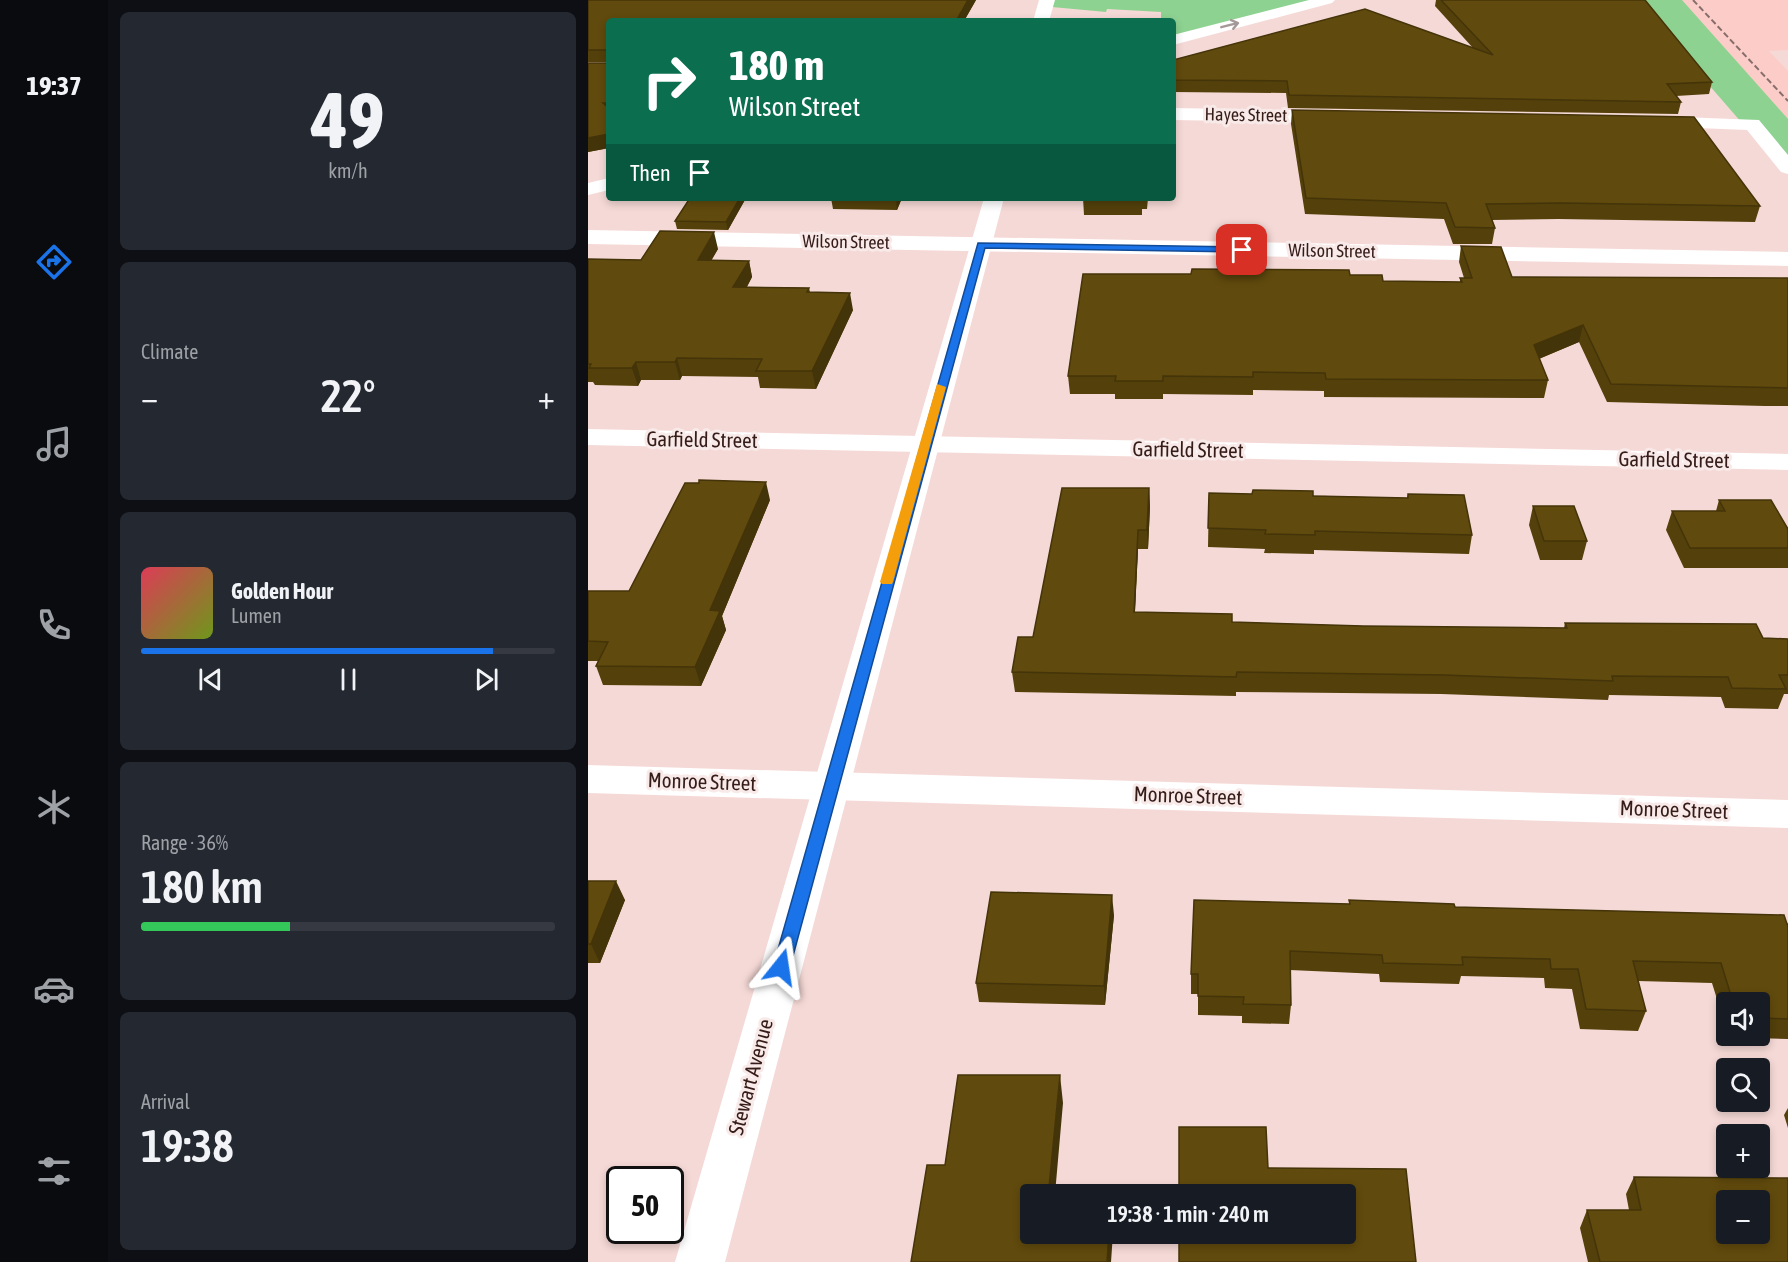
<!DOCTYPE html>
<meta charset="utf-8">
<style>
:root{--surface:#171b24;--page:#242831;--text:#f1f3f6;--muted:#9ea1a6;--line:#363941;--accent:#1a73e8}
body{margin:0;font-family:"Asap Condensed",sans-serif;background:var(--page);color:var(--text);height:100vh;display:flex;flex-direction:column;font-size:22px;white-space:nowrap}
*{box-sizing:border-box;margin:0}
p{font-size:20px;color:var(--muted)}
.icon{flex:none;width:33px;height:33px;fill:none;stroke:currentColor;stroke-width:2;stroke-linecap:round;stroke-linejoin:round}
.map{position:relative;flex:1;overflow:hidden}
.details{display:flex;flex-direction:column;gap:12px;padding:12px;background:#0d0f14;width:480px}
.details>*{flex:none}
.banner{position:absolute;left:18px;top:18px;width:570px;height:183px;border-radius:6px;box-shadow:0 3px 9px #0003;background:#0b6e4f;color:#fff;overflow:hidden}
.buttons{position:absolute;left:1128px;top:992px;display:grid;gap:12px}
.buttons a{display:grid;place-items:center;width:54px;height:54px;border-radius:6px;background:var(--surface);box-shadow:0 3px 9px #0003;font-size:30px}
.speed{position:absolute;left:18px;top:1166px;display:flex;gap:12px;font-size:30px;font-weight:700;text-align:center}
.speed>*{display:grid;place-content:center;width:78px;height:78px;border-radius:50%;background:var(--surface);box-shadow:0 3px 9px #0003;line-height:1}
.speed .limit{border:3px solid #111;border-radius:9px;background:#fff;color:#111}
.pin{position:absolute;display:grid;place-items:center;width:51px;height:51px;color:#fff;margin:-26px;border-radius:12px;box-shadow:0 3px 9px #0006}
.me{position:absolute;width:66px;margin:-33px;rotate:15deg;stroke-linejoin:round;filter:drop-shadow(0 0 4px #0008)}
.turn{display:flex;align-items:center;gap:21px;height:126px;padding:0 24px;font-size:27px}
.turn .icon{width:78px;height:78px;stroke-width:2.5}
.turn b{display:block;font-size:42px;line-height:51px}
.then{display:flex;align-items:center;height:57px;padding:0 24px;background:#0003;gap:12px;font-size:22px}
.big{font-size:45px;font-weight:600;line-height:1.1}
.details .tile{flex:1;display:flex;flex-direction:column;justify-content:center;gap:9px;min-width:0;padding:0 21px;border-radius:9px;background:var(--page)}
.details .dial{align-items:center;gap:0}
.dial b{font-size:78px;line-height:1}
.song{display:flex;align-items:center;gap:18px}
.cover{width:72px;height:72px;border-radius:9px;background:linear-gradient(135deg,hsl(350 70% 55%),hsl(80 70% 35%))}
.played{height:6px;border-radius:3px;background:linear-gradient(90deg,var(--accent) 85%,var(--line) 85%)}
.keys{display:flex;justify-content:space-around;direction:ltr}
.heat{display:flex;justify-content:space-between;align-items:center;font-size:33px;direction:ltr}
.charge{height:9px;border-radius:4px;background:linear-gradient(90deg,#34c759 36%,var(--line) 0)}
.trip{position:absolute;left:432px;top:1184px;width:336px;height:60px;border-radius:6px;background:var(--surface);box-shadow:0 3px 9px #0003;font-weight:600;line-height:60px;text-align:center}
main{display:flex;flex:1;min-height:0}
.dock{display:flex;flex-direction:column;width:108px;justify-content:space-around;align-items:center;background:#090b0e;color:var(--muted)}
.dock .icon{width:42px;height:42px}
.dock .current{color:var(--accent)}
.dock b{font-size:27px;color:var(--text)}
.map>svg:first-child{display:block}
.built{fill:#fccdc8}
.green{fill:#8ed292}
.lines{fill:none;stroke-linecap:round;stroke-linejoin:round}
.minor{fill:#fff;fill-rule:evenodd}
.major{fill:#fff;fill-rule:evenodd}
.rail{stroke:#886e6b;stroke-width:2;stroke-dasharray:6 3;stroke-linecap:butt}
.wall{fill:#53400b}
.shaded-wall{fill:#443409}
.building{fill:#614a0d;stroke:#443409;stroke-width:1.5;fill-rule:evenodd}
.oneway{stroke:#a49998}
.route{fill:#1a73e8;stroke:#114b97;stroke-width:1.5}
.slow{fill:#f59e0b}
.labels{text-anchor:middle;stroke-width:6;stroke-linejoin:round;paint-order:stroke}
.far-street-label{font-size:18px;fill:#351c19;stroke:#f8eae8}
.street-label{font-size:21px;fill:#351c19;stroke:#f8eae8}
</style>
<main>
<nav class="dock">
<b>19:37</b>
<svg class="icon current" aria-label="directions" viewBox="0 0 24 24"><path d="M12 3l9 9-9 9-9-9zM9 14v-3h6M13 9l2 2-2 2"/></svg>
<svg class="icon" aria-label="music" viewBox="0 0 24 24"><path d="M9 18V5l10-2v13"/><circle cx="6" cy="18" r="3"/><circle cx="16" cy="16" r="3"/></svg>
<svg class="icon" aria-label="phone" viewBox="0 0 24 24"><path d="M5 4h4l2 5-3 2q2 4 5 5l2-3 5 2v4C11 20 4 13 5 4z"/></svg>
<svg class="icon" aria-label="climate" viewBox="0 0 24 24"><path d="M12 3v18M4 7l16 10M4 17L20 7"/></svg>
<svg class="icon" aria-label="car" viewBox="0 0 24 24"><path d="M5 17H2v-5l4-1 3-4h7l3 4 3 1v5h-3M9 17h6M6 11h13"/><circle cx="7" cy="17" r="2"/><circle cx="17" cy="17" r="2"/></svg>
<svg class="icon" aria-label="filters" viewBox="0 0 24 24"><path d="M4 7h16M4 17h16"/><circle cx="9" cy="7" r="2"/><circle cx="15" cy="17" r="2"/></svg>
</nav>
<section class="details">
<div class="tile dial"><b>49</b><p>km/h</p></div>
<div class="tile"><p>Climate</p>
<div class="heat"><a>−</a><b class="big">22°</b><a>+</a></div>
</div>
<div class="tile">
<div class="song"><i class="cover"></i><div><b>Golden Hour</b><p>Lumen</p></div></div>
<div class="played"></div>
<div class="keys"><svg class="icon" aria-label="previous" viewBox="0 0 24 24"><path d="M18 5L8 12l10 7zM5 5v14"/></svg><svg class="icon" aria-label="pause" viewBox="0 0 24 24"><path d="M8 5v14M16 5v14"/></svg><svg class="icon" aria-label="next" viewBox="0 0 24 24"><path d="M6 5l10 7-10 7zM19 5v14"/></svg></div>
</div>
<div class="tile"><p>Range · 36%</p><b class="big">180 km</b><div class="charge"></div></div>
<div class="tile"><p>Arrival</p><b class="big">19:38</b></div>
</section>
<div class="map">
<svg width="1200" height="1262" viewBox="0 0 1200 1262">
<rect width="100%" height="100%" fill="#f5d9d6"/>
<path class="built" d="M1089 0H1200V50L1181 51 1200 71V125Z"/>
<path class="green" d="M466 0H733L585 38V21H573V12L519 9 518 12 464 7Z
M1047 0H1094L1200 119V165L1154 123Z"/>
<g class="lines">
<path class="minor" d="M721 0H747L744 3 585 45V35Z
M585 108 748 111 757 117 748 123 585 120Z
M1067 116 1171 120 1200 155V174L1193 172 1159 130 1060 126 1058 122 1060 118Z
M21 178V190L0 195V183Z
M0 230 1200 252V266L0 244Z
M0 429 1200 454V470L0 445Z
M0 765 1200 800V828L0 793Z"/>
<path class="major" d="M451 0H467L461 21H445Z
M396 198H416L137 1262H87Z"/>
<path class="rail" d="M1105 0 1200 101"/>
</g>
<path class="wall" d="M0 0H388L376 21H21V148L0 152V63H19V62H0Z
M848 0H853L1124 82 1121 94 1088 96 1093 102 1090 114 700 108 698 93 585 92V60L885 48 847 6Z
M704 110 1172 206 1167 222 970 219 904 220 907 228 904 244H865L856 219 717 214 703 124Z
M102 198H158L140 230 89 229 87 221Z
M243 198H314L309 210 245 209Z
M495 198H560L559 209H554V215H496Z
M873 246 924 277 1200 278V406H1177L1019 402 991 342 951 359 960 380 956 398 736 397V391L665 390V395L575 394V399H527V394H482L480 376 762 275 795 281 872 282V278H876L871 262Z
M130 249 123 260 161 261 164 277 159 287 221 288 222 292 265 310 228 389 172 388 170 377 94 376 92 380H53L50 386 7 385 5 382H0V259L53 260Z
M561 488 562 507 560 549H550L547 612 644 622 775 626 976 628 977 623 1175 638 1200 639V694H1196L1190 709 1137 708 1133 697 1021 695 1020 700 853 694 648 692V696L427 692 424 672 445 637Z
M621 493 819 498 820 494 884 535 881 554 726 550V554L676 553 677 549 620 547Z
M182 500 134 616 138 630 113 686 15 685 8 666 10 661H0V591H41Z
M1131 500 1200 529V568H1096L1078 530 1084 511H1128Z
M945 506 999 541 994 560H952L941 525Z
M0 881 37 900 12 963H0Z
M761 900 867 907 1200 924V1039L1166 1038 1165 1035H1172V1002H1138V1028L1124 983 1050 981 1058 1011 1050 1031 992 1029 984 989 957 988 956 978 873 976 871 984 792 982 791 974 702 970 703 1005 701 1024 654 1023V1016L610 1015V994H603V974L761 904Z
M526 915 517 1005 391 1002 388 983Z
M1200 1108V1128L1196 1115Z
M1046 1177 1200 1262H1000L992 1228 999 1210H1041L1038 1194Z"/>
<path class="shaded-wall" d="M380 0H388L376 21H368Z
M21 134V148L0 152V138Z
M152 198H158L140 230 138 222Z
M308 198H314L309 210Z
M126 232 130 249 114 277 110 260Z
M161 261 164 277 149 304 145 287Z
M262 293 265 310 228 389 224 371Z
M995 325 991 342 943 362 946 345Z
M89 358 94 376 92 380 87 362Z
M48 362 53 380 50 386 44 368Z
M178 482 182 500 134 616 138 630 113 686 107 667 122 610Z
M561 488 562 507 560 549 559 530Z
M550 530V549L546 631V612Z
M28 881 37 900 12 963 3 944Z
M524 895 526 915 517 1005 516 986Z
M472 1075 475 1103 467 1194 461 1187Z
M521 1233H525L523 1262H519Z"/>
<path class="building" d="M0 0H380L368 21H21V103H15L21 108V134L0 138V63H19V50H0Z
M853 0H1057L1124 82 1079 84 1093 102 701 95 699 81 585 80V60L777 9 905 55Z
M704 110 1106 117 1172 206 973 203 898 204 907 228 867 227 858 203 718 198Z
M102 198H152L138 222 87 221Z
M495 198H554L553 199H495Z
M72 231 126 232 110 260 161 261 145 287 221 288 219 292 262 293 224 371H168L174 359 89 358 87 362H48L44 368H1L3 364H0V259L53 260Z
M873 246 913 247 924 277 1200 278V388L1023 384 995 325 946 345 960 380 738 379 737 373 665 372V377L575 376V381H527L528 376H480L495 274H603L604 269 761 270 762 275H794L795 281 874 282 872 278H884Z
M111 480 178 482 122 610 132 611 107 667 8 666 20 642 0 641V591H41L97 483H111Z
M474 488H561L559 530H550L546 612 644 614V622L775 626 979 628 977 623 1168 624 1175 638 1200 639V675H1191L1198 689 1144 688 1140 677 1024 676 1025 681 856 675 649 672 648 677 424 672 430 637H445Z
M665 490 725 491V496L820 498V494L876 495 884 535 727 531V535L677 534 678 530 620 528 621 493 664 494Z
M1131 500H1183L1200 529V548H1102L1084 511H1137Z
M945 506H986L999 541H956Z
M0 881H28L3 944H0Z
M403 892 524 895 516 986 388 983Z
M606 900 762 904 761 900 866 904 867 907 1196 915 1199 924H1200V1019L1176 1018 1172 1008V1002H1145L1133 963 1045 961 1058 1011 998 1009 990 969H963L962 959 874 957 875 965 795 963 794 955 702 951 703 1005 655 1004 656 997 610 996V974H603Z
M370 1075H472L461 1187 524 1188 523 1194H442V1233H521L519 1262H323L339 1165H357Z
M591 1127H678L680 1168 818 1169 828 1262H591V1233H758V1194H591Z
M1046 1177 1200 1178V1262H1012L999 1210H1053ZM1138 1200H1172V1233H1138Z"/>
<defs><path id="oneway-shaft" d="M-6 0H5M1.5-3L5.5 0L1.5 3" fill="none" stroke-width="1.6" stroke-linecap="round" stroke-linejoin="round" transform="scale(1.5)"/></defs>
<use class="oneway" href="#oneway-shaft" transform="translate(642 25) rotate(-14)"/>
<path class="route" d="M390 243 654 247 659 250 654 252 397 248 202 967 200 973 193 975 187 973 185 967Z"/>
<path class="slow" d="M349 384 358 387 305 582 304 584H294L292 582Z"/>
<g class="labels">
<g class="far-street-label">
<text transform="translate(658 115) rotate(1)" y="6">Hayes Street</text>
<text transform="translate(258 242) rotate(1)" y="6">Wilson Street</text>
<text transform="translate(744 251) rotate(1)" y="6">Wilson Street</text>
</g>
<g class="street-label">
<text transform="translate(114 440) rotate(1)" y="7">Garfield Street</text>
<text transform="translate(600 450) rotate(1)" y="7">Garfield Street</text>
<text transform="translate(1086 460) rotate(1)" y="7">Garfield Street</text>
<text transform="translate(114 782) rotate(2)" y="7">Monroe Street</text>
<text transform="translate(600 796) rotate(2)" y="7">Monroe Street</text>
<text transform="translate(1086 810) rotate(2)" y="7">Monroe Street</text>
<text transform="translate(163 1077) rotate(-75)" y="7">Stewart Avenue</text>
</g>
</g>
</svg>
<div class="buttons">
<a><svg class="icon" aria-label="sound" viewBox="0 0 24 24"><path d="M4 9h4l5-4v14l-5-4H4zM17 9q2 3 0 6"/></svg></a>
<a><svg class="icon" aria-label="search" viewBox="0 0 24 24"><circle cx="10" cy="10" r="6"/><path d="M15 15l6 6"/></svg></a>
<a>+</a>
<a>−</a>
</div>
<div class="speed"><div class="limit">50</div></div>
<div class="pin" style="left:654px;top:250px;background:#d93025"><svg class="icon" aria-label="arrive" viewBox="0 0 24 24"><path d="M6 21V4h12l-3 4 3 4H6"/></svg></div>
<svg class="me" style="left:193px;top:967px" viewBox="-20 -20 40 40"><path d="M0-17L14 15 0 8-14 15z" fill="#1a73e8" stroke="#fff" stroke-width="4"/></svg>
<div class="trip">19:38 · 1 min · 240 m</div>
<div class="banner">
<div class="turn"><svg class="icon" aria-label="right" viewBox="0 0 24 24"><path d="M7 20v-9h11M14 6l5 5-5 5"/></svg><div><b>180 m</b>Wilson Street</div></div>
<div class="then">Then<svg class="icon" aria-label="arrive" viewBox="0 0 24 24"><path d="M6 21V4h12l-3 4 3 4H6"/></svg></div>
</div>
</div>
</main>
